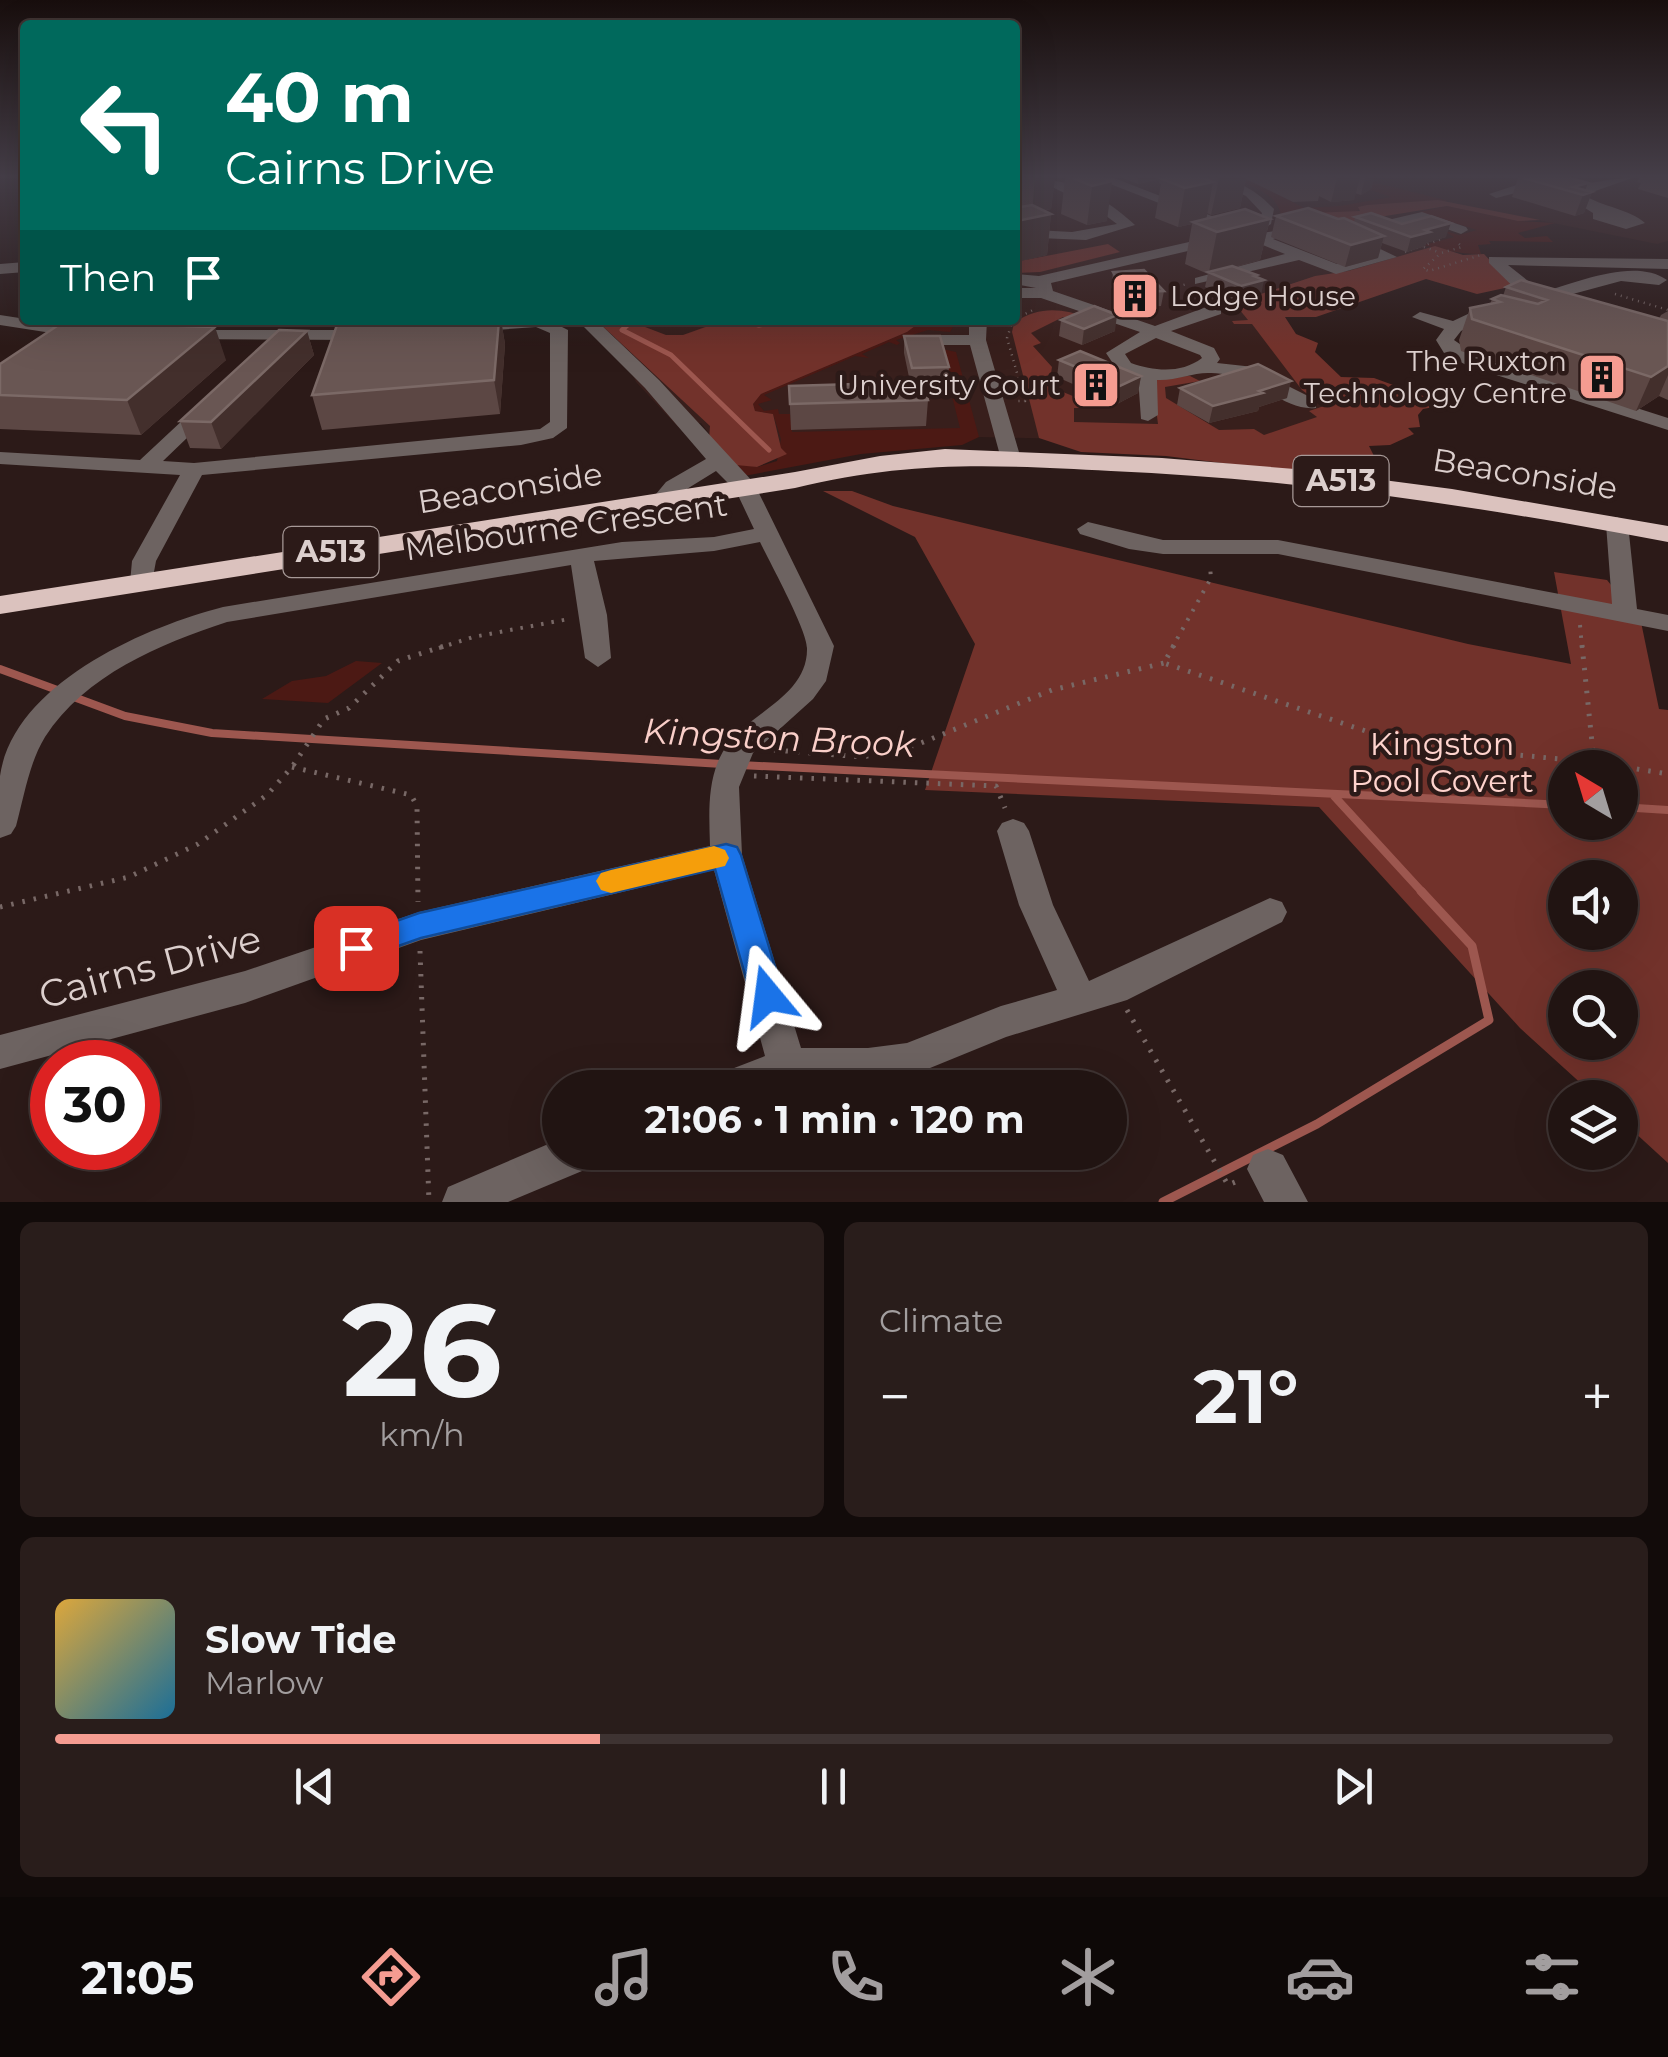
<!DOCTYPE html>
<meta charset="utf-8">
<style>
:root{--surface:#211412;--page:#291d1b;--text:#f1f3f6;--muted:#a29e9f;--line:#3e3332;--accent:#f59c91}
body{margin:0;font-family:Montserrat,sans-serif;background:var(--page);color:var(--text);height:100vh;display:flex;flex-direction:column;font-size:38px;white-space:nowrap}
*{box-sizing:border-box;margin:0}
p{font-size:32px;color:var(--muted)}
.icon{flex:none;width:55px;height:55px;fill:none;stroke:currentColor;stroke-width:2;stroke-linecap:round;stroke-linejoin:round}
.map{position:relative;height:1202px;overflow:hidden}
.panel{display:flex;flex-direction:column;gap:20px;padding:20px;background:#120b0a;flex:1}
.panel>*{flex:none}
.hud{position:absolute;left:20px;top:20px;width:1000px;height:305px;border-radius:10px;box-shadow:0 10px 40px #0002,0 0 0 2px var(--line);background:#00695c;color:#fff;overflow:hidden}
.needle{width:65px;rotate:322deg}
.fabs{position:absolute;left:1548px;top:750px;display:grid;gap:20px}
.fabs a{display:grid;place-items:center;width:90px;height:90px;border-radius:50%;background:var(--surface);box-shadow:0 10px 40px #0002,0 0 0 2px var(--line);font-size:50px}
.speed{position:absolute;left:30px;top:1040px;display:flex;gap:20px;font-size:50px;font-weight:700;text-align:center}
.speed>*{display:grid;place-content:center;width:130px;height:130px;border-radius:50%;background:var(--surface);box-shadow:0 10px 40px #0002,0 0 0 2px var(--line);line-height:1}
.speed .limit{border:15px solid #d22;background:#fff;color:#111}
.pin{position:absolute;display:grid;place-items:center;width:85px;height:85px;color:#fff;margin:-42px;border-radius:20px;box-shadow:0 5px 15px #0006}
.me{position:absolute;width:110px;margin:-55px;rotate:344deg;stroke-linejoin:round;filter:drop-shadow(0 0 8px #0008)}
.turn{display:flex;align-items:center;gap:35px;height:210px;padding:0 40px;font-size:45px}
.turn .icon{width:130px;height:130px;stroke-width:2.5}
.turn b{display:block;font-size:70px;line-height:85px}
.then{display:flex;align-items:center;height:95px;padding:0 40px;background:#0003;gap:20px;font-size:38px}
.big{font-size:75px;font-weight:700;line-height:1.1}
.panel .card{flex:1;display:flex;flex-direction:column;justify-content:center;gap:15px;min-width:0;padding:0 35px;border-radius:15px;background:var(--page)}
.panel .dial{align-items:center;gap:0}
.dial b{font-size:130px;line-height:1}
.song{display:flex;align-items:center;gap:30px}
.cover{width:120px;height:120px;border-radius:15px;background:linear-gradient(135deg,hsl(40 70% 55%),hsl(200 70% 35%))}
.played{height:10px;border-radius:5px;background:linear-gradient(90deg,var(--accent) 35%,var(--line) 35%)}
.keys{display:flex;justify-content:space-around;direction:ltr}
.heat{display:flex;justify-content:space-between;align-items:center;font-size:55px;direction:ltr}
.panel .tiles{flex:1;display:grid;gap:20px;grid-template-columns:1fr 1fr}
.card:last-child{grid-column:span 2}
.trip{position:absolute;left:542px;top:1070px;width:585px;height:100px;border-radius:50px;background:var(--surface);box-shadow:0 10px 40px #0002,0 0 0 2px var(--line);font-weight:700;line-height:100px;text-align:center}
.tab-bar{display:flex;height:160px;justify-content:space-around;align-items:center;background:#0d0807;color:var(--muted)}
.tab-bar .icon{width:70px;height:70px}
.tab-bar .selected{color:var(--accent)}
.tab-bar b{font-size:45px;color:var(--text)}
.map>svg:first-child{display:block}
.built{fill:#381f1c}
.green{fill:#4c1914}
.forest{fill:#72322b;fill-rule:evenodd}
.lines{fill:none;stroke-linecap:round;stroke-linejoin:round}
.stream-far2{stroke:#9d574f;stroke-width:5}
.stream-far1{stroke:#9d574f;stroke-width:8}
.stream{stroke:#9d574f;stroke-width:9}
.path-far2{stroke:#786866;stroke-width:2.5;stroke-dasharray:1 5;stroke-linecap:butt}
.path-far1{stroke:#786866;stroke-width:4;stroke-dasharray:2.5 8;stroke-linecap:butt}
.path{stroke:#786866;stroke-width:5;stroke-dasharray:2.5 9;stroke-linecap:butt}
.minor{fill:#6d6361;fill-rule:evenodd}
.highway{fill:#dbc2be;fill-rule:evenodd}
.path-bridge{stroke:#786866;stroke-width:2.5;stroke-dasharray:1 5;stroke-linecap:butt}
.wall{fill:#5c4744}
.shaded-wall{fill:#432f2c}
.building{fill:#695653;stroke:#7b6966;stroke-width:2.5}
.route{fill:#1a73e8;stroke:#114b97;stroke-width:2.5}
.slow{fill:#f59e0b}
.labels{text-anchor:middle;stroke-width:9;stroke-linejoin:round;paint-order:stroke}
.far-poi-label{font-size:28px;fill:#dccfcd;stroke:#2c1a18;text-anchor:end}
.shield{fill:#2c1a18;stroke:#a79997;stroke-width:2.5}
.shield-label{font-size:30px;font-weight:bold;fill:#dccfcd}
.street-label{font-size:32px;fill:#dccfcd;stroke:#2c1a18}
.park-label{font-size:32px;fill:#fed3cd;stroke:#2c1a18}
.water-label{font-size:35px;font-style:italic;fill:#facfc9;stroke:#2c1a18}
.near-street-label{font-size:38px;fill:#dccfcd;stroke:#2c1a18}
</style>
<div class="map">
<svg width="1668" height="1202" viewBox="0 0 1668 1202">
<rect width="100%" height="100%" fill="#2c1a18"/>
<path class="built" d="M1015 178H1668V241L1657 244 1533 219 1279 309 1369 446 979 437 884 439 730 461 701 423 678 427 636 382 607 320H1015Z"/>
<path class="green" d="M1226 178 1250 180 1304 208 1340 206 1391 197 1336 178H1357L1449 201 1367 205C1348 221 1307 214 1281 216 1278 192 1247 184 1226 178Z
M1448 206 1518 221 1555 223 1518 233 1525 238 1547 236 1553 242 1489 241 1491 244 1478 245 1481 254C1465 255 1439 249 1424 245L1454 237 1442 230 1459 235 1477 230 1419 212Z
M923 320H957L950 332 928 330 896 340 900 343 897 345 889 342 862 354 869 358 855 356 764 395 772 400 758 404 764 411 778 409 779 414H790L792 432 960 428 951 392H939L936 387 895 385 948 383 938 348 956 352 979 437 962 445 861 454 744 476 729 461 757 467 777 461 781 439 773 414 755 411 753 404 761 394 907 332Z
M356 661 382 663 328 703 262 699 292 681 326 676Z"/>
<path class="forest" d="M1438 200 1540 220 1518 221 1447 206 1336 224 1312 213 1360 211 1358 207 1367 205Z
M1108 244 1120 252 1040 272 1015 273V262Z
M1435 246 1463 255 1484 254 1514 286 1477 294 1426 279 1316 317H1285L1296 334 1318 343 1315 352 1341 377 1374 378 1437 401 1439 406 1423 409 1418 415 1420 427 1408 428 1414 434 1390 445 1369 446 1388 484 1166 456 1081 452 1039 438 1012 332 1014 323C1037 306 1063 308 1088 318L1085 325 1063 317 1031 333 1041 343 1033 346 1052 367 1050 380 1063 392 1090 403V408H1074V422L1158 424 1152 377 1190 376 1200 381 1165 387 1166 398 1219 430 1254 429 1264 435 1317 417 1309 411 1324 406 1302 390 1252 324H1234L1232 321 1248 320 1239 309 1247 305 1237 302 1315 276 1348 271Z
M596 320H635L632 322 666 335H683L725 320H923L907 332 761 394 753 404 755 411 773 414 781 448 787 454 757 467 736 465 709 439 710 426Z
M823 491H852L893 506 1468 644 1571 664 1554 572 1607 580 1641 622 1659 709 1668 710V1163L1620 1119V1098L1596 1097 1520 1028 1319 807 925 790 975 644 915 537ZM1565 768H1620V822H1565ZM1565 878H1620V932H1565ZM1565 988H1620V1042H1565Z"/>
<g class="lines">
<path class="stream-far2" d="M735 320 759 325 794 320
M631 322 622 330 671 355 769 450"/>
<path class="stream-far1" d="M0 669 60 691
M71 696 125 716 212 733 722 764
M740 765 1565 805
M1334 796 1423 893
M1620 807 1668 810"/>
<path class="stream" d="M1163 1202 1317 1124 1489 1020 1472 946 1421 891"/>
<path class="path-far2" d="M1459 244 1462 247 1441 253 1423 269 1429 271 1481 255
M1405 252 1442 239
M1172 288 1187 284
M1615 294 1668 310
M1015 319 1033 310
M1013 320 1007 338 1025 401H1015"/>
<path class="path-far1" d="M1580 625 1582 648
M439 648 473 637 569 619
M1172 648 1211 578 1210 567"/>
<path class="path" d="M1174 645 1164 663 1407 745 1594 762
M1582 645 1594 762 1668 774
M774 750 863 757 916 745 1052 690 1164 663
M292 767 411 795 417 806 418 902
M754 776 996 786 1005 808
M0 907 129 877 198 844 267 795 292 767 324 719 349 708 398 661 447 645
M420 951 429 1202
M1127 1010 1228 1185 1240 1180"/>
<path class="minor" d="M1095 178H1114L1222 220 1210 223Z
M1206 178C1235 178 1254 188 1274 209L1271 224 1255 234 1282 230V236L1273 239 1337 264 1374 256 1344 241V235L1349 234 1397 257 1336 274 1299 260 1195 284V278L1285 254 1253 241 1252 236 1051 283 1053 291 1155 326 1209 306H1221V314L1171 331 1214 348 1220 359 1217 363 1263 368 1278 381 1316 400V408C1294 411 1267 392 1251 378 1236 378 1222 372 1208 373 1192 373 1175 381 1157 380L1158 415 1148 421 1141 419 1138 377 1118 371 1106 353 1140 332 1041 298H1015V288H1036L1015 284V274L1039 276 1242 230 1260 219 1262 213 1246 196ZM1156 338 1200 355 1202 358C1181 374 1154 371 1131 363L1125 354Z
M1538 178H1559L1552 182C1586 189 1600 178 1632 178L1584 195C1602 207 1630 209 1645 223L1626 229 1593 219V213C1549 185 1546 185 1496 198L1489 194Z
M1052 181C1079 181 1116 207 1135 225L1086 240 1015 237V229L1072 232 1117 224 1094 207 1052 187Z
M1422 212 1466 227 1468 230 1461 234 1421 220 1382 227 1375 223Z
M1489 257 1668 259V269L1508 265 1542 292C1577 283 1634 257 1667 280L1659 285 1621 281 1532 305 1489 263Z
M25 262V272L0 274V264Z
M1487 305 1501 309 1461 331 1454 340 1480 358 1668 418V430L1468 366 1444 353 1436 340 1444 329 1412 317 1420 312 1453 321Z
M0 315 84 328 93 333 84 338 0 325Z
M494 320H548L568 330 567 428 553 438 521 445 202 475 156 561 151 588H133L130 583 132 561 180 475 0 464V452L140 460 200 404 207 402 217 408 214 412 163 461 194 463 540 429 550 422V333L536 327 468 332 459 327 468 322Z
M577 320H596L659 380 754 483 834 646 826 681 813 699 753 753 739 787 742 855 801 1048H868L907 1043 1001 1006 1057 990 1019 905 997 831 1002 823 1013 819 1024 823 1029 831 1053 905 1089 981 1270 898 1282 902 1287 912 1282 922 1127 1000 1006 1037 908 1077 868 1084 788 1083 776 1088H711L716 1075 765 1056 714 870 421 940 245 1003 0 1069V1035L245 971 419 912 710 846C709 810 706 772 730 741 755 711 808 694 807 648 807 630 770 563 760 542L714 551 594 561 607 615 611 658 598 667 585 658 571 565 227 622C160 644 85 675 45 737 29 763 24 797 16 826L11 834 0 838C0 818 0 796 0 776 13 684 145 627 223 607L622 542 714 537 754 529 736 491 716 471 682 492 670 505H654L651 500 666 482 706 459 645 388Z
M969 320H987L986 340 1021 459 1018 463 1011 465 1001 459 970 345H939L930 340 939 335H969Z
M184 330H364L373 335 364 340 178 339 175 335Z
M1617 517 1628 524 1637 609 1668 615V631L1278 554H1163L1129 549 1080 534 1077 529 1088 522 1163 540H1278L1612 604 1606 524Z
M560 1139V1152H600L594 1166 508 1202H442L448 1187Z
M1268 1149 1283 1155 1308 1202H1264L1247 1169 1253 1155Z"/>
<path class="highway" d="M945 449 1162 458 1307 470 1452 489 1668 526V542C1484 507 1299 479 1111 471 994 465 911 460 795 488L0 614V596L795 472 880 456Z"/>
<path class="path-bridge" d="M1424 247 1441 253"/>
</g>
<path class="wall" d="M1015 178H1055L1051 209 1044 211 1051 214 1047 255 1015 262V208L1019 207 1015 206Z
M1065 178H1103L1107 221 1087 225 1061 214Z
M1123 178H1374L1371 189 1361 195 1355 193 1354 200 1331 202 1319 196 1318 201 1293 202 1246 179 1240 208 1211 215 1207 213 1206 219H1270L1260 260 1235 267 1257 277 1261 296 1237 302 1205 287 1208 274 1185 264 1192 224 1178 227 1155 218 1161 184 1159 183 1160 179 1138 184Z
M1518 178H1571L1588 183 1585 190 1592 192 1584 213 1575 216 1512 197Z
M1639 178H1668V198L1638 189 1641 183 1637 182Z
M1276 216 1354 222 1355 217 1446 237 1426 243 1425 246 1407 252 1382 243 1378 258 1345 267 1271 237Z
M1113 272 1164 291 1161 306 1129 308 1118 301 1111 287Z
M1506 287 1659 319 1661 315 1668 311V400L1659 396 1636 411 1461 351 1459 340 1470 308 1490 304 1492 299 1503 296Z
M265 320H350L347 323Z
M399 320H501L505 344 500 414 322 430 312 395Z
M1061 320 1115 331 1082 345 1059 336Z
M307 331 314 355 221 449 190 448 180 421Z
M904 336 949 367 948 384H924L928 400 926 426 791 430 789 386 910 382 904 353Z
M226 360 141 435 0 429V364Z
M1059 360 1141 376 1138 393 1117 404 1074 388 1075 385 1057 377Z
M1180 388 1287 398 1259 407 1258 411 1209 423 1177 405Z"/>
<path class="shaded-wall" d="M1035 178H1055L1051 209 1032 213Z
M1138 178H1160L1138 184Z
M1219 178H1246L1240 208 1211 215Z
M1337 178H1360L1354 200 1331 202Z
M1365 178H1374L1371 189 1361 195Z
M1112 181 1107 221 1087 225 1092 186Z
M1213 182 1206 221 1193 222 1192 224 1178 227 1185 188Z
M1588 183 1583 195 1592 192 1584 213 1575 216 1583 195 1573 187Z
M1051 214 1047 255 1015 262 1017 221Z
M1270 219 1260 260 1211 273 1209 272 1217 232Z
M1451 223 1446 237 1426 243 1425 246 1407 252 1411 237 1425 230Z
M1384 236 1378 258 1345 267 1351 245Z
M1257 275 1256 282 1264 280 1261 296 1237 302 1241 286Z
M1117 315 1115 331 1082 345 1084 329Z
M499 320H501L505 344 500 414 494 380Z
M215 327 226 360 141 435 127 400Z
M307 331 314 355 221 449 211 422Z
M1668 366V375L1659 396 1636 411 1651 377Z
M1141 376 1138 393 1117 404 1120 386Z
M1291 381 1287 398 1259 407 1258 411 1209 423 1213 406Z"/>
<path class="building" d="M1073 178H1103L1112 181 1092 186Z
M1167 178H1203L1213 182 1185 188 1162 179Z
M1523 178H1571L1588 183 1573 187 1592 192 1583 195Z
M1032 205 1051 214 1017 221 1015 220V208Z
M1308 208 1338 219 1344 218 1384 236 1351 245 1276 216Z
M1245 209 1270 219 1217 232 1193 222Z
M1371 213 1402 224 1431 216 1451 223 1425 230 1430 232 1411 237 1355 217Z
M1232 266 1257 275 1254 276 1264 280 1241 286 1208 272Z
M1144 270 1164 291 1132 292 1120 285 1113 272Z
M1521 280 1668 321V366L1651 377 1472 319 1470 308 1500 302 1492 299 1501 295 1538 304 1547 300 1506 287Z
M1094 306 1117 315 1084 329 1061 320Z
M399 320H499L494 380 312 395 337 325Z
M63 322 215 327 127 400 0 395V364Z
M279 330 307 331 211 422 180 421Z
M904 336H940L949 367 912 368Z
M1080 351 1141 376 1120 386 1076 371 1081 369 1059 360Z
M1258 364 1291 381 1259 391 1263 393 1213 406 1180 388Z
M923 382 928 400 790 404 789 386Z"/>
<linearGradient id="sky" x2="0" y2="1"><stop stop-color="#180e0d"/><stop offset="0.51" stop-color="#453e48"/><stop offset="1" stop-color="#453e48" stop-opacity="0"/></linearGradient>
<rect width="1668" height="346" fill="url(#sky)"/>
<path class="route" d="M726 844 737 847 741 855 784 996 779 1006 768 1011 756 1006 751 996 715 869 421 938 356 961 345 957 340 948 345 939 419 913Z"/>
<path class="slow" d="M714 846 725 850 729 858 725 866 611 893 601 890 596 881 601 873 611 870Z"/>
<defs>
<g id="building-square" transform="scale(2.5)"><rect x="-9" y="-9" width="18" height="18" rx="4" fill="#f59c91" stroke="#2c1a18"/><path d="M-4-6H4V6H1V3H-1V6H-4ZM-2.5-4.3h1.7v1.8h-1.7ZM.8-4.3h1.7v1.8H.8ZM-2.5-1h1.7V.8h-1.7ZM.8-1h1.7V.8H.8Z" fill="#111"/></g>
</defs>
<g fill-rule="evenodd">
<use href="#building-square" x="1135" y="296"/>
<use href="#building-square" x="1602" y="377"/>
<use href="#building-square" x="1096" y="385"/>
</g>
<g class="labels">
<g class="far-poi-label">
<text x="1170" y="306" text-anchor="start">Lodge House</text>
<text x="1567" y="371">The Ruxton<tspan x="1567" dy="32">Technology Centre</tspan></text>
<text x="1061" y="395">University Court</text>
</g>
<g class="shield">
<rect x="1293.5" y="456" width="95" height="50" rx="8"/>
<rect x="283.5" y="527" width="95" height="50" rx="8"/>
</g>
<g class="shield-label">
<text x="1341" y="491">A513</text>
<text x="331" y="562">A513</text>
</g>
<g class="street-label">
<text transform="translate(1525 474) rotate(9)" y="11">Beaconside</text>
<text transform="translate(510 488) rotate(-9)" y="11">Beaconside</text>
<text transform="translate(566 527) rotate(-8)" y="11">Melbourne Crescent</text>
</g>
<g class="park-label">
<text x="1442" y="755">Kingston<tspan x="1442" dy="37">Pool Covert</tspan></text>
</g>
<g class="water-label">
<text transform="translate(779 738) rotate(3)" y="12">Kingston Brook</text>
</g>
<g class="near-street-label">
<text transform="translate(150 967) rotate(-15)" y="13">Cairns Drive</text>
</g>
</g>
</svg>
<div class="fabs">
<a><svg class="needle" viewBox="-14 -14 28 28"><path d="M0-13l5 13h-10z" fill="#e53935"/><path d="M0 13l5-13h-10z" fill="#a29e9f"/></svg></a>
<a><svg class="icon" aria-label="sound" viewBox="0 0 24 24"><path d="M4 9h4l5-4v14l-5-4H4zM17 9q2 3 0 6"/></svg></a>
<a><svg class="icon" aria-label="search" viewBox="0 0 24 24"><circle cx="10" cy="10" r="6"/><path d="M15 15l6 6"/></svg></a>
<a><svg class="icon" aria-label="layers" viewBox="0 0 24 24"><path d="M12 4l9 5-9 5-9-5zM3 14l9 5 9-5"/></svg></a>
</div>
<div class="speed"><div class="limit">30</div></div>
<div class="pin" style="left:356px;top:948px;background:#d93025"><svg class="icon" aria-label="arrive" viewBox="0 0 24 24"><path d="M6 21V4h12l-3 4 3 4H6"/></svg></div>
<svg class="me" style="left:768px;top:996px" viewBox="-20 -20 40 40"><path d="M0-17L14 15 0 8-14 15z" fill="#1a73e8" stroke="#fff" stroke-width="4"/></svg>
<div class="trip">21:06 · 1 min · 120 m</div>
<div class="hud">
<div class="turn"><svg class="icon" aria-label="left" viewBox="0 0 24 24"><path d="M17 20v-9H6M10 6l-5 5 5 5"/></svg><div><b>40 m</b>Cairns Drive</div></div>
<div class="then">Then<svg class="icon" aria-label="arrive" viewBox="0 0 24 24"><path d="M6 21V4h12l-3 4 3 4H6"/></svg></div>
</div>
</div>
<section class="panel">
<div class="tiles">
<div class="card dial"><b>26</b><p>km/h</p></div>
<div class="card"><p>Climate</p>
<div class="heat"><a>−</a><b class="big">21°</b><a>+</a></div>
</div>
<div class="card">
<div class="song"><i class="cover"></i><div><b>Slow Tide</b><p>Marlow</p></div></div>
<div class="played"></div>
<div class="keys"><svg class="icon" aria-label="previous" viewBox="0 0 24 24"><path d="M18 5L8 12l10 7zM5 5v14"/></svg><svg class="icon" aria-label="pause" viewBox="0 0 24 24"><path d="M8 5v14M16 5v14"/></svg><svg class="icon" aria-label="next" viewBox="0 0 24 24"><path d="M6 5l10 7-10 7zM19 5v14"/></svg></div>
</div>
</div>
</section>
<nav class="tab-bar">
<b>21:05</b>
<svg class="icon selected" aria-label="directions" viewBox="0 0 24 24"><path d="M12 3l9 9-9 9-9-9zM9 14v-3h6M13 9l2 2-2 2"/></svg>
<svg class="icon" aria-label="music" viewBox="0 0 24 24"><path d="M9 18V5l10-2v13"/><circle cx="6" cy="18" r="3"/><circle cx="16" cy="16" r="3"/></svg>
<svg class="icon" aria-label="phone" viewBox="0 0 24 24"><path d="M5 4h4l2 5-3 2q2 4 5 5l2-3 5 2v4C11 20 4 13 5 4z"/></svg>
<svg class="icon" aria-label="climate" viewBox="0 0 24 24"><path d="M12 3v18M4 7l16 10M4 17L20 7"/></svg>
<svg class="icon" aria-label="car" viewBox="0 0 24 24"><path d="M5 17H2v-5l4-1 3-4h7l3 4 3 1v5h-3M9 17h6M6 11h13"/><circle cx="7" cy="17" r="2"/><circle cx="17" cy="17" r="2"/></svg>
<svg class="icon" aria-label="filters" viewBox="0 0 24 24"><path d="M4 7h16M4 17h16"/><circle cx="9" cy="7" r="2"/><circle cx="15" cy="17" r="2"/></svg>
</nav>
